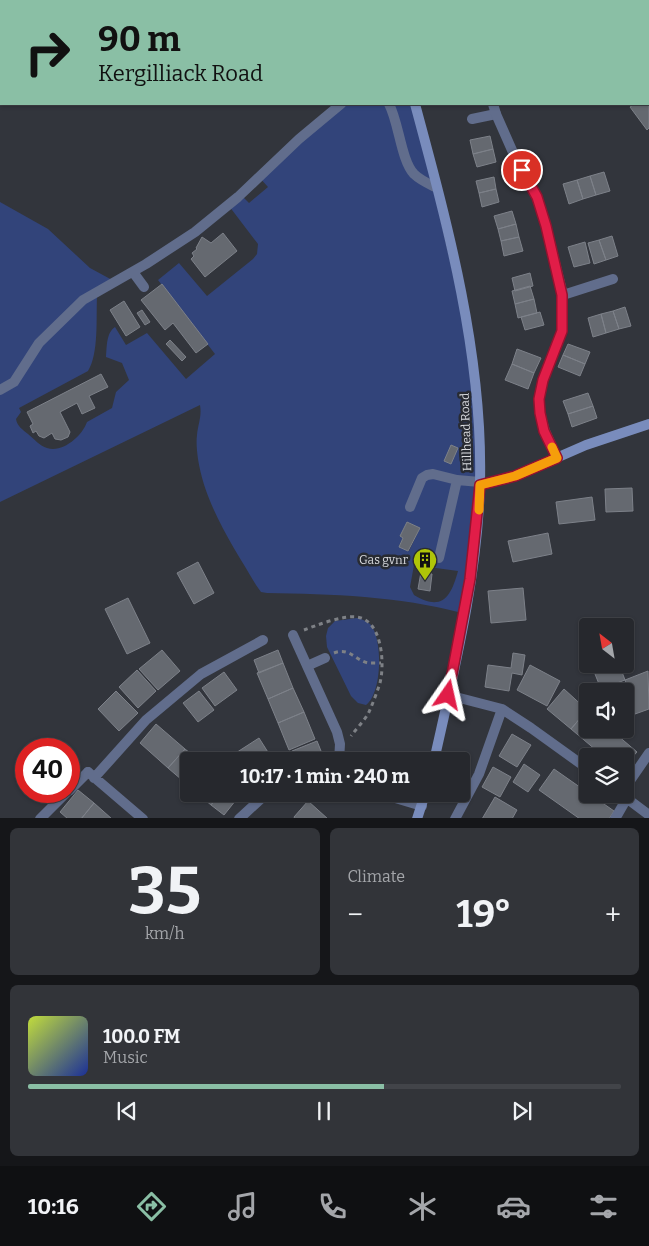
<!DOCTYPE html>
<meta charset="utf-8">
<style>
:root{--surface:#26282d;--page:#323439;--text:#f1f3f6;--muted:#a4a6aa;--line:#424449;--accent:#8abfa5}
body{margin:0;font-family:Bitter,serif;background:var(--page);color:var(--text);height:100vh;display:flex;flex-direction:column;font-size:19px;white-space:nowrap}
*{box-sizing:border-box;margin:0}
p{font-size:16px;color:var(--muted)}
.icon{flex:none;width:28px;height:28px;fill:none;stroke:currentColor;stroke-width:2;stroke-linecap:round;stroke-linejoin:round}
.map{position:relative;height:818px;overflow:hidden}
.sheet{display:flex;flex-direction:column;gap:10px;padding:10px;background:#151619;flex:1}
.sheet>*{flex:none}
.banner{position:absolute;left:0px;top:0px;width:650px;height:105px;box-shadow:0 1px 4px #0004,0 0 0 1px var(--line);background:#8abfa5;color:#111;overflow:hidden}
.needle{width:32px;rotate:329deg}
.tools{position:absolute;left:579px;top:618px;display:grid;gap:10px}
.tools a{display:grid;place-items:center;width:55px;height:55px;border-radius:5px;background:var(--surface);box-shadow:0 1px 4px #0004,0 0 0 1px var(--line);font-size:25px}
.speed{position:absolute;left:15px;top:738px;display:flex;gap:10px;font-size:25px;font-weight:700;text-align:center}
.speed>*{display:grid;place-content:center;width:65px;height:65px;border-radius:50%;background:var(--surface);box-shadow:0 1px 4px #0004,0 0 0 1px var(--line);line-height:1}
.speed .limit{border:8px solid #d22;background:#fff;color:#111}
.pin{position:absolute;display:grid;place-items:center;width:42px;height:42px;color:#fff;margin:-21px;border:2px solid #fff;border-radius:50%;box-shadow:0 1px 5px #0007}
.me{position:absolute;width:55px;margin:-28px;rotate:11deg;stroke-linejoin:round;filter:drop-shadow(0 0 4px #0008)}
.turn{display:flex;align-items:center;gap:18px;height:105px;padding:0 15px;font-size:22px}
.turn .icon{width:65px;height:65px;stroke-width:2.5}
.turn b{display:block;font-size:35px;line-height:42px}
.big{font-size:38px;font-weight:700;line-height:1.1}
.sheet .card{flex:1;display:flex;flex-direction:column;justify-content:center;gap:8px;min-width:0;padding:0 18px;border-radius:8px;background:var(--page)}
.sheet .dial{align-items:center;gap:0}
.dial b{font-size:65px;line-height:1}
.song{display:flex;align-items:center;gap:15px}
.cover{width:60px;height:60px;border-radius:8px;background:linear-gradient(135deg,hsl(70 70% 55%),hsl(230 70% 35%))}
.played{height:5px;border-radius:2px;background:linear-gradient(90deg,var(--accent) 60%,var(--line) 60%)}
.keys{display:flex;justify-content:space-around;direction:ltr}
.heat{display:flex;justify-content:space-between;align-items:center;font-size:28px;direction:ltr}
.sheet .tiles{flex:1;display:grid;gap:10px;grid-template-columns:1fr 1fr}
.card:last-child{grid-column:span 2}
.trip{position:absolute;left:180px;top:752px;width:290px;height:50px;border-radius:5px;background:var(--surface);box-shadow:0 1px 4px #0004,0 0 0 1px var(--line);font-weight:700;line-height:50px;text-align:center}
.tab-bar{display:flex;height:80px;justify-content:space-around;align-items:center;background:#0f1012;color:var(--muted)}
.tab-bar .icon{width:35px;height:35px}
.tab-bar .selected{color:var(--accent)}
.tab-bar b{font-size:22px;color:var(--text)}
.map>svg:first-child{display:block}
.green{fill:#32447a;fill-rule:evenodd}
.building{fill:#656970;stroke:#7d8189}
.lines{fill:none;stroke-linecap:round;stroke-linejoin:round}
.path{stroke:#7e8186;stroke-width:3;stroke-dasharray:4 4;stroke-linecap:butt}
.lane{stroke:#616d8c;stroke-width:10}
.street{stroke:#616d8c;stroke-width:10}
.secondary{stroke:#798cbc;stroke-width:10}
.route-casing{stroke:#92132f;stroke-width:12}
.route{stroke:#e11d48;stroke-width:9}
.slow{stroke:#f59e0b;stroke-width:9}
.labels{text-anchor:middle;stroke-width:5;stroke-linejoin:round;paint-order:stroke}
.street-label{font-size:12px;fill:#d9dbdf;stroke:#282b32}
.poi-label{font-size:12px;fill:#d9dbdf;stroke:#282b32;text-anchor:end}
</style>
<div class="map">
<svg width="649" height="819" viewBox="0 0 649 819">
<rect width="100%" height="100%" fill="#32353c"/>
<path class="green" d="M378 0H554L552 1Z
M339 104H414L467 335 480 481 462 613C398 596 332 594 267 593L261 592 256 585C233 546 205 505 198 459 197 451 196 443 197 435 198 424 202 416 200 405L0 502V202L48 229 90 268 114 281 97 297C96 317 99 354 88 371L19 408 21 412 16 419C17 426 23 430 28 434 34 439 40 446 47 448 63 453 82 436 87 422L112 408 116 392 129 380 122 363 106 357C107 347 106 333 115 327L126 345 147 333 186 379 215 354 158 280 179 263 207 296 253 259 257 254 258 244 229 206 241 195 249 203 268 187 259 177ZM407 522 420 528 409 551 399 546 403 538 400 536ZM414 565 458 571C451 597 442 612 414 595L410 587Z
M357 618C362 619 367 621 371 625 383 641 382 693 366 705L358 703 351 696 327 647 326 636 328 628 335 621Z"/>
<path class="building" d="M569 0H605V1H570Z
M649 93V128L647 130 630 107 635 104H649Z
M490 136 493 149 473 154 470 140Z
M493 149 496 162 477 167 473 154Z
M604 172 610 191 596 195 590 176Z
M590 176 596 195 583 199 577 180Z
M494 177 496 189 479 193 476 181Z
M577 180 583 199 569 204 563 184Z
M496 189 499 202 482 207 479 193Z
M512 211 516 224 498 229 494 216Z
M516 224 519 237 501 241 498 229Z
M223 233 237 251 205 277 191 259 194 256 192 253 197 249 196 248 202 237 211 243Z
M612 236 618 256 606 260 599 240Z
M519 237 523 251 504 256 501 241Z
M599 240 606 260 594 264 588 243Z
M585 242 590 263 574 267 568 247Z
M530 273 533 286 515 291 512 278Z
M162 284 208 344 196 353 173 323 165 330 141 300Z
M530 286 534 299 515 304 512 291Z
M534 299 537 313 518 318 515 304Z
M124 301 140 327 126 336 110 310Z
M625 307 631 326 619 329 613 311Z
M142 310 150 322 145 325 137 313Z
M613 311 619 329 606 333 601 314Z
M540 312 544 325 525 330 521 317Z
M601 314 606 333 593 337 588 318Z
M170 340 186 357 182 361 166 344Z
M568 344 590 352 585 364 563 355Z
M517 349 541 358 534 373 512 364Z
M563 355 585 364 580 376 558 367Z
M512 364 534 373 528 389 505 380Z
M101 374 108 387 89 396 95 408 82 414 77 403 60 412 70 432 68 437 61 440 55 439 52 433 44 438 39 436 36 431 33 433 30 426 33 424 27 412Z
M588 393 593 406 568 414 563 401Z
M593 406 597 418 572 427 568 414Z
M451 445 458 448 451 464 444 461Z
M632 488 633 511 606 512 605 489Z
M592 497 595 520 559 524 556 502Z
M407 522 420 528 408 551 399 547 403 538 400 536Z
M548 533 552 554 513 562 508 541Z
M198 562 214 593 194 604 177 573Z
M421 572 432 574 430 591 418 589Z
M523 588 526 620 491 623 488 591Z
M128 598 150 643 127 654 105 609Z
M162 650 180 671 158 690 139 669Z
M278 650 283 663 259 673 254 660Z
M513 653 525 655 522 675 512 673 509 691 485 687 488 665 511 668Z
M283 663 293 688 268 699 257 673Z
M591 664H619L625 680 601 689Z
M530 665 560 681 547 706 517 690Z
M137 670 156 691 138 708 119 687Z
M648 671 649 709 635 714 625 680Z
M224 672 237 690 215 706 202 688Z
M293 688 304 712 278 723 268 699Z
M564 689 587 710 571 729 547 709Z
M116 691 138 713 119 731 98 709Z
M199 691 214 710 198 722 183 703Z
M587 710 588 729H610L637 752 625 765V756H603L571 729Z
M304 712 315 739 289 750 278 723Z
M156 724 185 749 168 768 140 743Z
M512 734 531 745 517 767 499 756Z
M259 738 271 757 264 761H230L228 758Z
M317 741 323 756 311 761H296L292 751Z
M185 749 200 761H189V786L168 768Z
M524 764 540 775 528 792 513 782Z
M493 767 511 777 500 797 482 787Z
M554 769 614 811 609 819H580L539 790Z
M78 790 94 803 81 819H68L60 812Z
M198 794H220L211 805Z
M220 794 240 795 224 815 211 805Z
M495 797 517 810 512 819H482Z
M308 801 328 819H295L294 817Z
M94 803 112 819H81Z"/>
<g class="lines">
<path class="path" d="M304 630C317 625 343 615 357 617 382 620 385 663 380 683 377 692 373 703 369 712 365 720 356 729 351 736
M334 653C349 647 355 660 368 663 372 663 377 663 381 663"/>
<path class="lane" d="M389 104C399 123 401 160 414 174 420 180 429 184 437 188
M472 119 496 114
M133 272 144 287
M563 295 613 279
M0 390 14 382 39 343 83 300 146 264 195 232 238 197 299 139 341 104
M410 507 422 478 427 475 433 474 457 480 480 482
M439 558 457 480
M69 791 88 772
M40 819 68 791"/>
<path class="street" d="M613 0V1
M493 104 496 114 515 157 537 197 546 226 563 295 562 331 543 380 539 399 540 413 545 431 557 458
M293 635 337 732 340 744 339 761
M307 666 325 658
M448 695 502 709 531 728 588 769
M88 772 143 819
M94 778 146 720 201 674 263 640
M625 788 649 753
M382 794 422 806
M621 794 649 815
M239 819 266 794
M455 819 479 774 502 709
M615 819 627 798"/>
<path class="secondary" d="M376 0 377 1
M415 104C448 226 483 355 480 482 478 575 454 671 434 761
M480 485 515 476 586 445 649 424
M417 819 425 794"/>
</g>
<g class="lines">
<g class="route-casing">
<path id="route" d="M448 695 470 579 480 485 515 476 557 458 544 431 540 413 539 399 543 380 562 331V295L546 226 537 197 522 170"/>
</g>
<use href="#route" class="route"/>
<path class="slow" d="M479 510 480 485 515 476 557 458 552 447"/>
</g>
<defs>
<g id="building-pin" transform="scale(1.25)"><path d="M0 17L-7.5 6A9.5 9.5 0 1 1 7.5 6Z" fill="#afc508" stroke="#282b32"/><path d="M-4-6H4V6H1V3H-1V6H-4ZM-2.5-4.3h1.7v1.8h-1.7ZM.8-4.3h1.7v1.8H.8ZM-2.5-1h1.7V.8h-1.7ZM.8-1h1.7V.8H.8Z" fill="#111"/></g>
</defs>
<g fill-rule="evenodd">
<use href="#building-pin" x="425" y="560"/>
</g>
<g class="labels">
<g class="street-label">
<text transform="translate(466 432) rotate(-92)" y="4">Hillhead Road</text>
</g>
<g class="poi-label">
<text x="408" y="564">Gas gvnr</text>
</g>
</g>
</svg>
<div class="tools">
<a><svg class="needle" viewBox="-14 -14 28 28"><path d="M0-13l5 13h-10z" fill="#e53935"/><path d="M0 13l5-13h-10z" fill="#a4a6aa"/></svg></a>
<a><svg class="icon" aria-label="sound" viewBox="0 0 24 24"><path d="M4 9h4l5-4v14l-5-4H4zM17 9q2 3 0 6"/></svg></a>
<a><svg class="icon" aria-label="layers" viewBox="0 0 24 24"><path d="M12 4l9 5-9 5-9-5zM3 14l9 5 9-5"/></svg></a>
</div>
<div class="speed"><div class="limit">40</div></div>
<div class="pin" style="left:522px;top:170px;background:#d93025"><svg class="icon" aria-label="arrive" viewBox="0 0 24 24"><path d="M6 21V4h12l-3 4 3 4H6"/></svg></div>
<svg class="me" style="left:448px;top:695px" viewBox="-20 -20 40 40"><path d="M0-17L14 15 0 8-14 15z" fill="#e11d48" stroke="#fff" stroke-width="4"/></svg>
<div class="trip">10:17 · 1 min · 240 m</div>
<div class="banner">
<div class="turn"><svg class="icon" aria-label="right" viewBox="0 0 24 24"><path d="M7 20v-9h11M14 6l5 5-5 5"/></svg><div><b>90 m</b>Kergilliack Road</div></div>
</div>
</div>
<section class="sheet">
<div class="tiles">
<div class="card dial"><b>35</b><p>km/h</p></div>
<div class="card"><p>Climate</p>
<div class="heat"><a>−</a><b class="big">19°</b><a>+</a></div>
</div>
<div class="card">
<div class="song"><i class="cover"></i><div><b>100.0 FM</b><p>Music</p></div></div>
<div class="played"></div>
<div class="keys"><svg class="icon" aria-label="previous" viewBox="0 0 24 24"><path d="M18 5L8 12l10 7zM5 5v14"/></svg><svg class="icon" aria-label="pause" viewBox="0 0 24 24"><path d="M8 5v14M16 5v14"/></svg><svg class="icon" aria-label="next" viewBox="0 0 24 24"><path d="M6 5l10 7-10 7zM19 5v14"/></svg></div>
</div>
</div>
</section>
<nav class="tab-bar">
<b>10:16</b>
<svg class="icon selected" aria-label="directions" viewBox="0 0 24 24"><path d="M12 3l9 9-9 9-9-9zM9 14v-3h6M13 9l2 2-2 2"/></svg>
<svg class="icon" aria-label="music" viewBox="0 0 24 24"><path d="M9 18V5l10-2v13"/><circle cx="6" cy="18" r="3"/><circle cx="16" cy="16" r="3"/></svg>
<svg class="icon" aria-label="phone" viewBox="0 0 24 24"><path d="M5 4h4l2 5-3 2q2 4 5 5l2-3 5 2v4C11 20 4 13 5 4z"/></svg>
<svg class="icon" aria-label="climate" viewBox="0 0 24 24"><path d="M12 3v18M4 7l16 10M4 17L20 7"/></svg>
<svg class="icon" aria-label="car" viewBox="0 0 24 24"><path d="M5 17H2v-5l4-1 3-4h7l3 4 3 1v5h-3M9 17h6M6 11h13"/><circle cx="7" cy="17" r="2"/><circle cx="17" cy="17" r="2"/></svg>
<svg class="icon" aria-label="filters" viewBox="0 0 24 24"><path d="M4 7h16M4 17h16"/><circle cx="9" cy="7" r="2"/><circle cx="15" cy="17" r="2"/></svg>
</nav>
